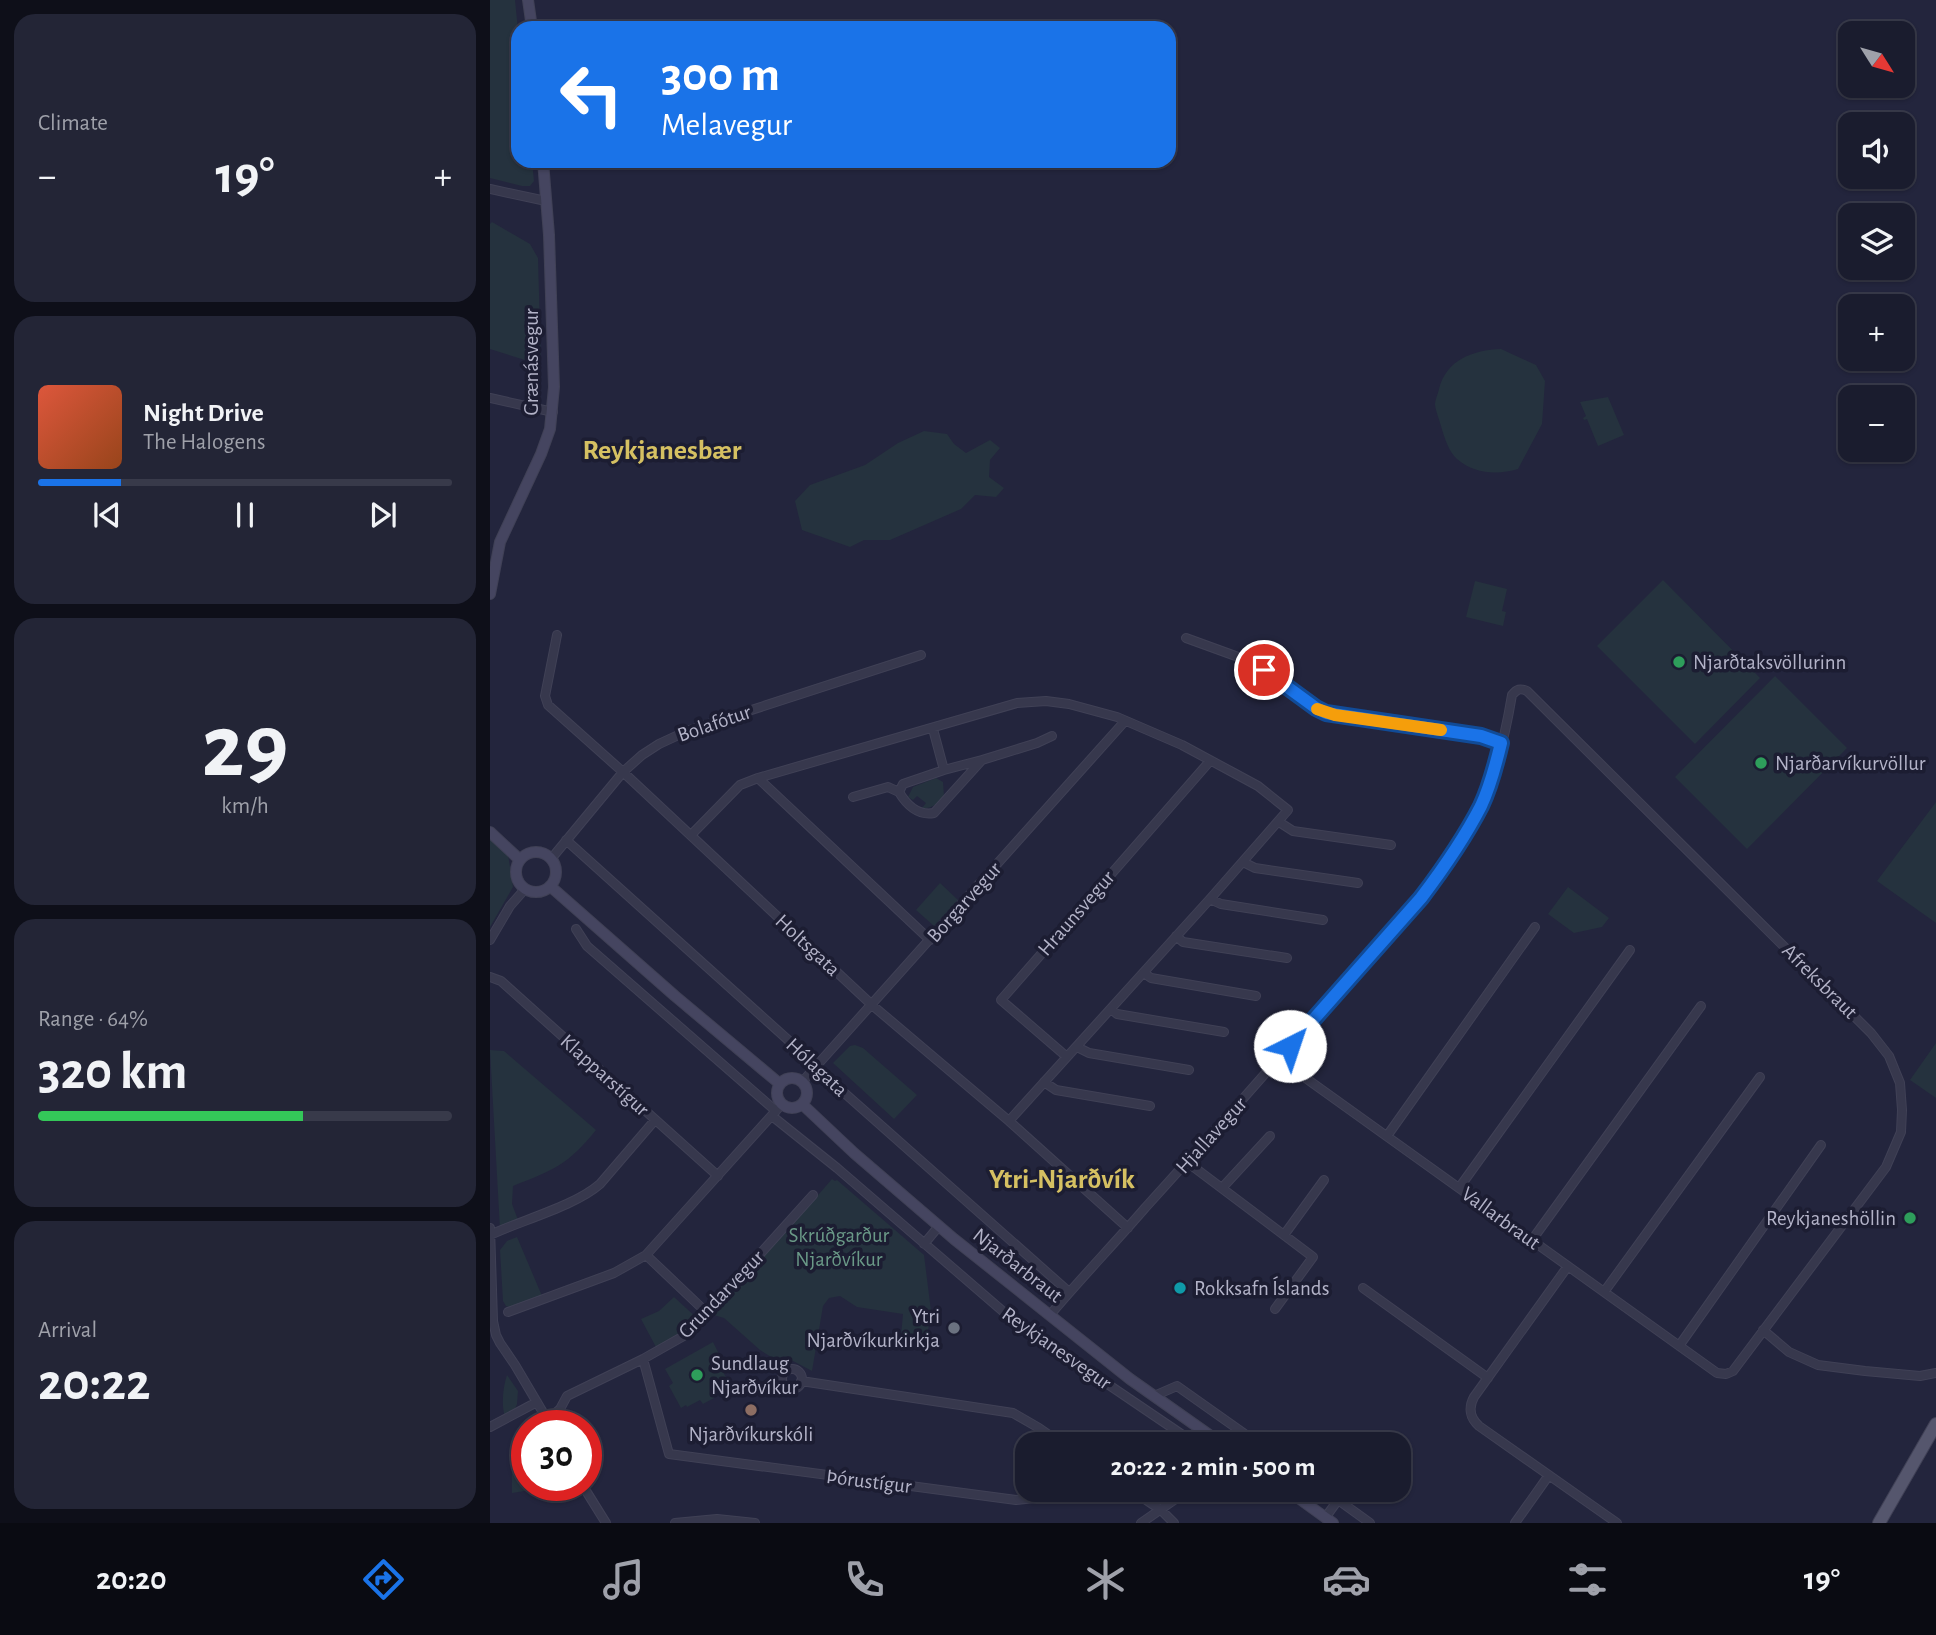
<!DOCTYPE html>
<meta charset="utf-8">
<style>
:root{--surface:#1a1c2e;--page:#232536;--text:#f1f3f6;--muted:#9fa1aa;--line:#383a4a;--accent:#1a73e8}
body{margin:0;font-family:"Alegreya Sans",sans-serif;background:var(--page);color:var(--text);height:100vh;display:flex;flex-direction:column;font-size:26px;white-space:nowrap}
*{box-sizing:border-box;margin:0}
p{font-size:23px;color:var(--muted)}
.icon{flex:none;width:38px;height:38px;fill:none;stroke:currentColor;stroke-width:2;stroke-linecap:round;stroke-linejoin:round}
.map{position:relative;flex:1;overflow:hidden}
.sheet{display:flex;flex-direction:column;gap:14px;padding:14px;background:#0e0f19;width:490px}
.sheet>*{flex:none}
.guide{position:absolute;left:21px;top:21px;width:665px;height:147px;border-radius:21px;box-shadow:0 2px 5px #0004,0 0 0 2px var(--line);background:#1a73e8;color:#fff;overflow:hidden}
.needle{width:46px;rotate:127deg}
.controls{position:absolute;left:1348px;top:21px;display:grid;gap:14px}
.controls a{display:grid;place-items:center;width:77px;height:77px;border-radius:14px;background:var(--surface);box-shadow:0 2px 5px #0004,0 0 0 2px var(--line);font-size:35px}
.speed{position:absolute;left:21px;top:1410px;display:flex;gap:14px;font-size:35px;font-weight:700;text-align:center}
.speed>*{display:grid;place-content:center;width:91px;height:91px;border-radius:50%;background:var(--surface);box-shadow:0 2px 5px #0004,0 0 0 2px var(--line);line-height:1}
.speed .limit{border:10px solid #d22;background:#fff;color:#111}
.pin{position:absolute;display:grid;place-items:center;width:60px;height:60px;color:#fff;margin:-30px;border:4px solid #fff;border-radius:50%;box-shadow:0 2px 7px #0007}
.me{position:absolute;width:77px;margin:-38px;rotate:41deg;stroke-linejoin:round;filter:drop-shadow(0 0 5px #0008)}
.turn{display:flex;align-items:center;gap:24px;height:147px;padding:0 35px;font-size:32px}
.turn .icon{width:91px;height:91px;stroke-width:2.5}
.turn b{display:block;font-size:49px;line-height:60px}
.big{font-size:52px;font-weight:700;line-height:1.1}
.sheet .widget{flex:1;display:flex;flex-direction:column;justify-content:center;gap:10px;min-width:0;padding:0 24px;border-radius:21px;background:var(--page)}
.sheet .dial{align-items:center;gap:0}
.dial b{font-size:91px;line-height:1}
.song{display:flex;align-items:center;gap:21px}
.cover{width:84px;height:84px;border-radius:10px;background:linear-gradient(135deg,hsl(10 70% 55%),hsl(20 70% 35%))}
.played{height:7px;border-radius:4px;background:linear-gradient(90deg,var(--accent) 20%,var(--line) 20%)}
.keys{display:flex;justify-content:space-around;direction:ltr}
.heat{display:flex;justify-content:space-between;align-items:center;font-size:38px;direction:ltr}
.charge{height:10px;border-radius:5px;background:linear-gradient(90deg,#34c759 64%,var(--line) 0)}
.trip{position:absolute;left:525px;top:1432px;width:396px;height:70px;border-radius:21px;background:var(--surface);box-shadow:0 2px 5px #0004,0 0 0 2px var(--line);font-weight:700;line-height:70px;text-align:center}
.tab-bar{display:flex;height:112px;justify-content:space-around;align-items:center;background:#0a0b12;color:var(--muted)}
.tab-bar .icon{width:49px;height:49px}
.tab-bar .selected{color:var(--accent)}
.tab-bar b{font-size:32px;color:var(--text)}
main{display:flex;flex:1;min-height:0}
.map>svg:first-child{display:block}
.green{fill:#25323e}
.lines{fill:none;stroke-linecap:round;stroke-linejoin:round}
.street-casing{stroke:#404156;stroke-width:10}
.secondary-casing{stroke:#404156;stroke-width:12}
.primary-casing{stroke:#404156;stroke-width:14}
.street{stroke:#37384d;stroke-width:8}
.secondary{stroke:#454560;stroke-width:10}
.primary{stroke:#55566d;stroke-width:12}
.route-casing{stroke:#114b97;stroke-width:18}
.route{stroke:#1a73e8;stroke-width:12}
.slow{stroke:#f59e0b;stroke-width:12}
.leisure-dot{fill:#2e9e5b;stroke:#1c1d32;stroke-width:2.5}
.culture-dot{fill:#0f9aa8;stroke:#1c1d32;stroke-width:2.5}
.worship-dot{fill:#6b7280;stroke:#1c1d32;stroke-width:2.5}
.education-dot{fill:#8d6e63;stroke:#1c1d32;stroke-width:2.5}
.labels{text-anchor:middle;stroke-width:7;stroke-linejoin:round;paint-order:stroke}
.street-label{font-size:21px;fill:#b3b3c8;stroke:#1c1d32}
.poi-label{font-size:21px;fill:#b3b3c8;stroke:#1c1d32;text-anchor:start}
.park-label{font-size:21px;fill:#6a9987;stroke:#1c1d32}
.district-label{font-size:28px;font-weight:bold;fill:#d5c062;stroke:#1c1d32}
</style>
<main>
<section class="sheet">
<div class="widget"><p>Climate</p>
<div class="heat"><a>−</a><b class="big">19°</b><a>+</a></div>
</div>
<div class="widget">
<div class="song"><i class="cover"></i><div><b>Night Drive</b><p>The Halogens</p></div></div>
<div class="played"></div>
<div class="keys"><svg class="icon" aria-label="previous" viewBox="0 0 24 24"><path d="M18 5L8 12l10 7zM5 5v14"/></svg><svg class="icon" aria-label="pause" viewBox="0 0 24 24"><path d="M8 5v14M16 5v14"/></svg><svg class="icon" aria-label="next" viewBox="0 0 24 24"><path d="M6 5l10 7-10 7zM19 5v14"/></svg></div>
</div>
<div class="widget dial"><b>29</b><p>km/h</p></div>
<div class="widget"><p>Range · 64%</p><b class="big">320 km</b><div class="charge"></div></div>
<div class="widget"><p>Arrival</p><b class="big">20:22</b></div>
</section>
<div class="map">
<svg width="1446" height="1523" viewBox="0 0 1446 1523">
<rect width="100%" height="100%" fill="#23253d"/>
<path class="green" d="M0 0H25L28 30V161H42L44 181 40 186H32L0 178Z
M2 222 40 244 48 258 51 365 0 349V224Z
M1011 349 1046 365 1055 381 1052 424 1028 469C1008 475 984 474 967 459 959 452 954 437 951 426 949 419 946 412 945 405 945 400 948 394 949 389 956 360 983 350 1011 349Z
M1118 397 1134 435 1108 446 1097 419 1094 420 1093 418 1096 416 1090 402Z
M434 431 457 434 464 444 476 453 500 440 510 448 500 460 499 477 514 488 506 497 485 495 471 509 400 540H374L360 547 312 530 305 501 320 485 375 465 408 443Z
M1173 580 1270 678 1205 744 1107 646Z
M985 581 1017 589 1012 611 1016 612 1013 626 976 617Z
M1285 676 1357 748 1257 849 1185 777Z
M446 778 453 782 454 797C447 804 442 809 432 808L436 803 427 796 423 800 418 797 423 787Z
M1446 802V923L1387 881Z
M0 836 18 854 23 887 0 927Z
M450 883 468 900 444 926 426 910Z
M1078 887 1119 918 1112 927 1084 933 1058 914Z
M1446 1043V1098L1420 1080Z
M365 1045 373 1048 427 1095 404 1119 343 1063 360 1046Z
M0 1050 14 1051 106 1130C78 1165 63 1170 23 1186L22 1204 28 1220 10 1229Z
M342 1179 345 1181 347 1180 434 1255 441 1311 437 1337 411 1336 413 1314 367 1307 350 1296 339 1298 333 1306 322 1371 303 1361 292 1364 270 1350 234 1318 217 1313C258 1267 303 1226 342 1179Z
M27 1237 52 1296 21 1308 16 1306 13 1301 10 1250 17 1241Z
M184 1297 209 1320 202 1328 167 1349 151 1319 169 1311Z
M223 1342 229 1354 226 1359 238 1381 234 1384V1386L222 1393 224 1398 213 1404 210 1400 197 1407 196 1405 191 1408 179 1386 183 1383 175 1369Z
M17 1375 28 1391 27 1404 23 1414 15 1417C11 1405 13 1387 17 1375Z
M37 1427V1486H66L22 1493V1464L36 1462 32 1431Z"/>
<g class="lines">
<g class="street-casing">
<path id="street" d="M0 189 56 201
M0 398 63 412
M67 635 55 696 58 705 133 772 382 1005 519 1121 638 1228
M696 638 762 662 826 708 837 713 991 736 1011 743
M443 729 454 770
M492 760 444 813C428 816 416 804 409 792L413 784 454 770Z
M492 760 547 743 562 736
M268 778 440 940
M363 797 398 787 409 792
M789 822 803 831 901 845
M201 835 250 785 268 778 527 703 556 701 579 704 627 717 692 745 744 773 768 786 798 810 720 899 519 1121
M76 840 327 1066 342 1082 579 1292
M61 859 133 772 152 755 169 744 197 731 246 715 431 655
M753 862 765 868 868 883
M720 899 731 904 833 920
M86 929 97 946 286 1111
M686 936 693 942 797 958
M0 940 20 906 35 889
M654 973 661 978 766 996
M0 977 11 981 228 1176
M621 1009 627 1014 734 1032
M587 1047 599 1053 699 1070
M577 1057 511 1000 720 761
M312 1082 635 721
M554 1082 566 1090 660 1106
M282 1116 347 1168 523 1320 706 1444
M897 1136 1045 927
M697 1162 823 1257 785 1309
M732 1188 780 1136
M969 1188 1140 950
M0 1228 3 1321 6 1335 10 1343 25 1365 61 1426
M0 1235C32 1220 85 1206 110 1184L165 1120
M794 1235 834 1180
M1042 1240 1211 1006
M434 1244 449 1226
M156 1255 217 1313
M1078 1266 984 1397C978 1408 980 1418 989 1426L1127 1523
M873 1288 998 1378
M1114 1292 1270 1077
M18 1312 124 1273 156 1255 292 1104
M560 1315C591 1278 624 1244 655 1208 713 1144 771 1079 827 1014 885 947 950 886 990 806 1007 773 1016 731 1022 695 1027 689 1030 688 1037 691L1381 1033 1399 1056 1410 1083 1412 1110 1411 1132 1396 1167 1243 1371 1236 1374 1227 1373 789 1059
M1273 1330 1299 1352 1328 1365 1375 1371 1430 1376 1446 1373
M1189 1346 1331 1145
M153 1359 179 1454 526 1500 545 1498 579 1489
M292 1379a10 10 0 1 1 20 0a10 10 0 1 1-20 0Z
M311 1381 523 1413 549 1428 572 1444
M664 1396 687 1386 769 1444
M57 1420 70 1409 77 1396 153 1359 199 1333 323 1195
M0 1427 47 1402
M93 1486 116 1523
M640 1489 671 1510 684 1523
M833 1489 880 1523
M835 1518 848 1500
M185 1523 227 1519 265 1523
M651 1523 700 1489
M1025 1523 1059 1475"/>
</g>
<g class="secondary-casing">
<path id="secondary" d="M38 0 42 28
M0 594 10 542 51 454 60 429 64 387 59 235 53 161
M0 832 30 860
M26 872a20 20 0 1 1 40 0a20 20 0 1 1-40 0Z
M60 886 185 996 290 1084
M287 1093a15 15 0 1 1 30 0a15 15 0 1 1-30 0Z
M312 1104 364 1153 464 1239 640 1379 732 1444
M796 1489 843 1523"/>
</g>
<g class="primary-casing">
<path id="primary" d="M1389 1523 1446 1424"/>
</g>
<use href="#street" class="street"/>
<use href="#secondary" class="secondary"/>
<use href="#primary" class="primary"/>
</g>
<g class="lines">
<g class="route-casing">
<path id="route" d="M774 670 826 708 836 713 991 736 1011 743C1006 764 1000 787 991 806 974 839 953 869 931 898L800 1046"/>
</g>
<use href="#route" class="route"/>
<path class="slow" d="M827 709 845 715 951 730"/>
</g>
<g class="leisure-dot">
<circle cx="1189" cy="662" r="7"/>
<circle cx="1271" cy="763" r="7"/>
<circle cx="1420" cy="1218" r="7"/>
<circle cx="207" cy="1375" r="7"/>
</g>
<circle class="culture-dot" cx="690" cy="1288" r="7"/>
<circle class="worship-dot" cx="464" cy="1328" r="7"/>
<circle class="education-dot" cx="261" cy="1410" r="7"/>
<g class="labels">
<g class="street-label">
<text transform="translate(41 362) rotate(-90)" y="7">Grænásvegur</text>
<text transform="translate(224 723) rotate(-19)" y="7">Bolafótur</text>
<text transform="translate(474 902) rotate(-48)" y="7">Borgarvegur</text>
<text transform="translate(586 913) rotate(-49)" y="7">Hraunsvegur</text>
<text transform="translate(318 945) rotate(43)" y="7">Holtsgata</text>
<text transform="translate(1330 981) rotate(45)" y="7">Afreksbraut</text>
<text transform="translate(327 1067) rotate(43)" y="7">Hólagata</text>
<text transform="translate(115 1075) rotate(42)" y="7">Klapparstígur</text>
<text transform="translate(721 1135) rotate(-48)" y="7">Hjallavegur</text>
<text transform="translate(1011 1218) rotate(36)" y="7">Vallarbraut</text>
<text transform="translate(528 1265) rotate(38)" y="7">Njarðarbraut</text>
<text transform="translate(231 1294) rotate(-46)" y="7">Grundarvegur</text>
<text transform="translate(567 1348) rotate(35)" y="7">Reykjanesvegur</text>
<text transform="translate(379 1481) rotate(7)" y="7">Þórustígur</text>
</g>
<g class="poi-label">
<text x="1203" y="669">Njarðtaksvöllurinn</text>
<text x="1285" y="770">Njarðarvíkurvöllur</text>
<text x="1406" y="1225" text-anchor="end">Reykjaneshöllin</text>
<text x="704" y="1295">Rokksafn Íslands</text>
<text x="450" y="1323" text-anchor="end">Ytri<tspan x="450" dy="24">Njarðvíkurkirkja</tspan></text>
<text x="221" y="1370">Sundlaug<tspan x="221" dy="24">Njarðvíkur</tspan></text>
<text x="261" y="1441" text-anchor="middle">Njarðvíkurskóli</text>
</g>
<g class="park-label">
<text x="349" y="1242">Skrúðgarður<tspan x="349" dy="24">Njarðvíkur</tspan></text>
</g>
<g class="district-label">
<text x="172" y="459">Reykjanesbær</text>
<text x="572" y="1188">Ytri-Njarðvík</text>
</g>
</g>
</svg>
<div class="controls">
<a><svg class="needle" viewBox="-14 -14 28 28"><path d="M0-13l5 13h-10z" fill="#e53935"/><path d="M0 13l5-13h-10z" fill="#9fa1aa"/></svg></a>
<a><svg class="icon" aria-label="sound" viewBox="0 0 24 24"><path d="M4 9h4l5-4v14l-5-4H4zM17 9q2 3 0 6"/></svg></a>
<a><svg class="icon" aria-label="layers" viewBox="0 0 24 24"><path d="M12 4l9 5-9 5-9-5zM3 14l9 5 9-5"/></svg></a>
<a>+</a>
<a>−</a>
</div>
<div class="speed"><div class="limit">30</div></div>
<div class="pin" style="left:774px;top:670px;background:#d93025"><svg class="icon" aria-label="arrive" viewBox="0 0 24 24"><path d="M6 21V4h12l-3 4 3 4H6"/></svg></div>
<svg class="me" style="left:800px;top:1046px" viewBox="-20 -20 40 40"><circle r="19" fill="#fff"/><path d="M0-13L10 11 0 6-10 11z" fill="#1a73e8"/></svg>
<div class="trip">20:22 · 2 min · 500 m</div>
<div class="guide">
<div class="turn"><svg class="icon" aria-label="left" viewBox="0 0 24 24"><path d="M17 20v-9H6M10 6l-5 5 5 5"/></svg><div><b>300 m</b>Melavegur</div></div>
</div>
</div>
</main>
<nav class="tab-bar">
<b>20:20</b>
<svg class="icon selected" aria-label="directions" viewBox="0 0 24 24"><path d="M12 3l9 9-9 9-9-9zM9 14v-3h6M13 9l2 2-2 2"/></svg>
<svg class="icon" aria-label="music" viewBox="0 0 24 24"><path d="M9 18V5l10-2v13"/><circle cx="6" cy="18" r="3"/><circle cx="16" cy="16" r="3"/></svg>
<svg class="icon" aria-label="phone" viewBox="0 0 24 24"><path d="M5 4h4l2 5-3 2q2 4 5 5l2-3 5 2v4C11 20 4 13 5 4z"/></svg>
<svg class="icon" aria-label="climate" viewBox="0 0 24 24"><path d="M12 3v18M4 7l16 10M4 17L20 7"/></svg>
<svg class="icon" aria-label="car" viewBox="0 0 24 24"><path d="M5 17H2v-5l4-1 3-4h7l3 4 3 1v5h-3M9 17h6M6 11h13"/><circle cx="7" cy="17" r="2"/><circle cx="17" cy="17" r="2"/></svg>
<svg class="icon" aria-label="filters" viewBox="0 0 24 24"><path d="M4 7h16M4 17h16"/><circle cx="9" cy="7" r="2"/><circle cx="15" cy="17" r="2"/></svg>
<b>19°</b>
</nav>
